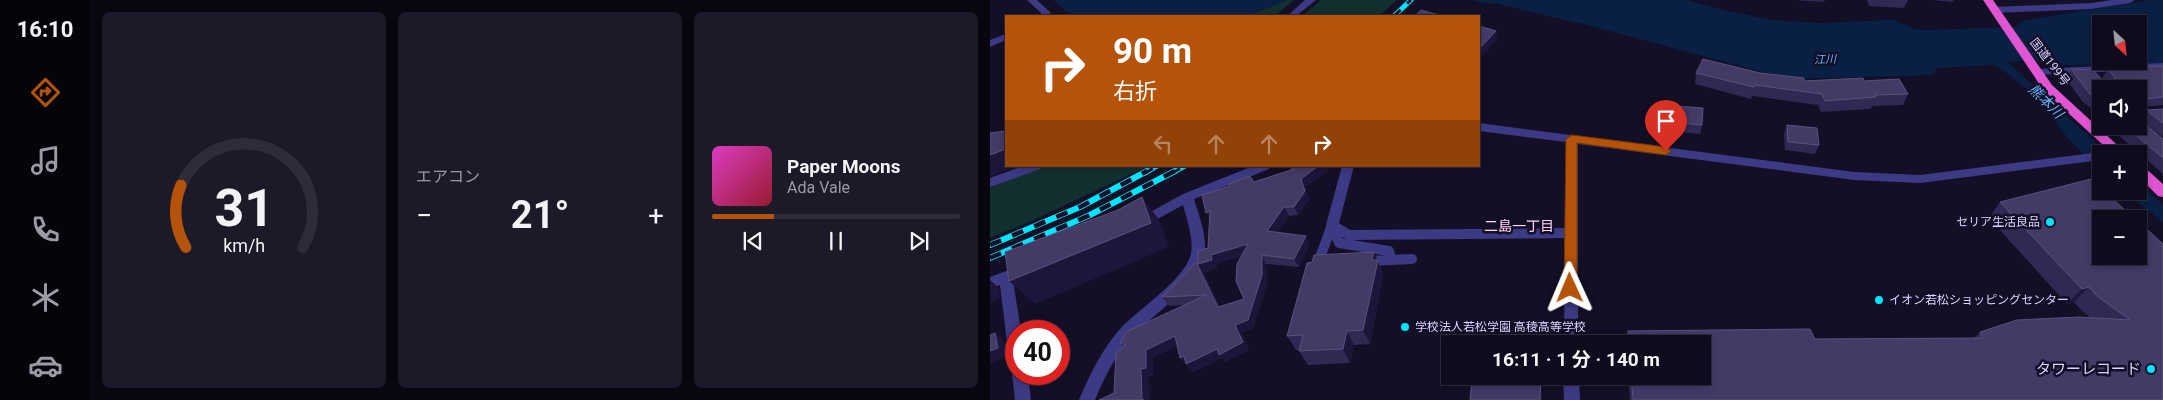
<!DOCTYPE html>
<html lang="ja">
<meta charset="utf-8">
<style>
:root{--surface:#0e0b1c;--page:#1c1929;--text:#f1f3f6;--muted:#9b9ba3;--line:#2e2b3b;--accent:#b45309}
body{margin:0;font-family:Roboto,"Noto Sans JP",sans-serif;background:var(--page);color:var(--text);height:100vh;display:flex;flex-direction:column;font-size:19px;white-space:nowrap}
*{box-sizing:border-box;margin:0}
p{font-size:16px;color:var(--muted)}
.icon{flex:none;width:28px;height:28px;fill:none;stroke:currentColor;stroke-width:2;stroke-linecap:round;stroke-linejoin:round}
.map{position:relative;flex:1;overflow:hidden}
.details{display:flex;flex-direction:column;gap:12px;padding:12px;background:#08060f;width:900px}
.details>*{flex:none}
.top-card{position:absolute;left:15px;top:15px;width:475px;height:152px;border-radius:0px;box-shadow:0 2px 8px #0003,0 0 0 1px var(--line);background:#b45309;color:#fff;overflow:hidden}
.needle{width:32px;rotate:153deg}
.controls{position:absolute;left:1102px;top:15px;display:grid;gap:10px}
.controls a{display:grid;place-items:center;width:55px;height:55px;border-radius:0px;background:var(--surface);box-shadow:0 2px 8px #0003,0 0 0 1px var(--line);font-size:25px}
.speed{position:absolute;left:15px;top:320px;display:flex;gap:10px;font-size:25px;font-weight:700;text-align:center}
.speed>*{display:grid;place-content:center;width:65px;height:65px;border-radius:50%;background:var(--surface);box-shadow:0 2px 8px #0003,0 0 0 1px var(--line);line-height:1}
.speed .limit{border:8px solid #d22;background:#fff;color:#111}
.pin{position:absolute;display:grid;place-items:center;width:42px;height:42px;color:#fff;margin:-51px -21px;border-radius:50% 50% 50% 0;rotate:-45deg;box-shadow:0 0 5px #0007}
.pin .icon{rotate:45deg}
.me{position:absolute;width:55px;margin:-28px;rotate:359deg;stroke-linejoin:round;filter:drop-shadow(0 0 4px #0008)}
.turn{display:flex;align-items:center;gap:18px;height:105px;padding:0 25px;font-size:22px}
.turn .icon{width:65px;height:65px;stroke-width:2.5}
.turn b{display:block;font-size:35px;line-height:42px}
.lanes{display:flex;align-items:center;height:48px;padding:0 25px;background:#0003;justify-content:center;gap:25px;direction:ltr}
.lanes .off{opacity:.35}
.big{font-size:38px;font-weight:700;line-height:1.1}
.details .card{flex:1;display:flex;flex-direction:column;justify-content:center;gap:8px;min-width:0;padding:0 18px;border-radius:8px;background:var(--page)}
.details .dial{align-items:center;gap:0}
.dial svg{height:130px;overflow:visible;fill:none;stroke:var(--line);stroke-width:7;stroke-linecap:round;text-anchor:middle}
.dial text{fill:var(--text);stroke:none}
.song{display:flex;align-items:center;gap:15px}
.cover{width:60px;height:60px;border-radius:8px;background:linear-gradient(135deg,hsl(310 70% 55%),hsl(350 70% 35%))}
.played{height:5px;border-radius:2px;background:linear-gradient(90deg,var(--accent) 25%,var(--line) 25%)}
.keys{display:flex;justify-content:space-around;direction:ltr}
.heat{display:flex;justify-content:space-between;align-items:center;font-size:28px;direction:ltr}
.details .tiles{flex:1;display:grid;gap:12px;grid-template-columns:repeat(3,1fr)}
.trip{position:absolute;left:451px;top:335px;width:270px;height:50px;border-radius:0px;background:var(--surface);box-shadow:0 2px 8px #0003,0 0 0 1px var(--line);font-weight:700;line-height:50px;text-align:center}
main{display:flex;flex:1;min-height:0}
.dock{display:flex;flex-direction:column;width:90px;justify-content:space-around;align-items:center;background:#06040b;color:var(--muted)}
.dock .icon{width:35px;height:35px}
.dock .current{color:var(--accent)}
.dock b{font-size:22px;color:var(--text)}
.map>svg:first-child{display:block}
.green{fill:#12302f}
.water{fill:#0a1f44;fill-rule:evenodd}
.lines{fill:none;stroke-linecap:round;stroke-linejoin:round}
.service{stroke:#3d3a85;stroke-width:10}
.minor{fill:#3d3a85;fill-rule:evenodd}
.tertiary{fill:#3d3a85;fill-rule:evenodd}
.trunk{fill:#e055d1;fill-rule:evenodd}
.rail-far1-casing{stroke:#00e5ff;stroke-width:5}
.rail-casing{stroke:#00e5ff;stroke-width:6}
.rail-far1{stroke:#130f26;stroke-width:3;stroke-dasharray:9;stroke-linecap:butt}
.rail{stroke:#130f26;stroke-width:4.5;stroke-dasharray:12;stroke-linecap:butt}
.wall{fill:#312854}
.shaded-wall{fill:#1d163a}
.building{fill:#433a66;stroke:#5a527e}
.route{fill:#b45309;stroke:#753606}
.poi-dot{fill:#00e5ff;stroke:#130f26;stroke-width:2}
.labels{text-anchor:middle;stroke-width:5;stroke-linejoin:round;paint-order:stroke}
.far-water-label{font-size:11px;font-style:italic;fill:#62b6ff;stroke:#130f26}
.street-label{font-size:12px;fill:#d9d4ff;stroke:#130f26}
.poi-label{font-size:12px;fill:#d9d4ff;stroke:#130f26;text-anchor:start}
.water-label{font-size:14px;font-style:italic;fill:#62b6ff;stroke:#130f26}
.neighbourhood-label{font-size:14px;fill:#ffd6f0;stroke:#130f26}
.near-poi-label{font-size:15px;fill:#d9d4ff;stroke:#130f26;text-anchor:end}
</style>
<main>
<nav class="dock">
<b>16:10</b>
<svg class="icon current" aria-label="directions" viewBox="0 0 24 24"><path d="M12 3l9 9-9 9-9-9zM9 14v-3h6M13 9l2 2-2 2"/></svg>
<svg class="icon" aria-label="music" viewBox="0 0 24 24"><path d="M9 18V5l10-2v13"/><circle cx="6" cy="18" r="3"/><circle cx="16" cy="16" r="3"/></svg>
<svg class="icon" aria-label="phone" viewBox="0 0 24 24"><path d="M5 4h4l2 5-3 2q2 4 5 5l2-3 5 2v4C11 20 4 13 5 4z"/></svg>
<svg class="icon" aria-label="climate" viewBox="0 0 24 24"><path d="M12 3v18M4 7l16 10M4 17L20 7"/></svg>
<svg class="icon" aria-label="car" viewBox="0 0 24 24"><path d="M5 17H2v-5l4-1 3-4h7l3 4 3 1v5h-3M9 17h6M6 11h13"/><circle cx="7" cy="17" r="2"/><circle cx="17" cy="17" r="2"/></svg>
</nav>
<section class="details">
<div class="tiles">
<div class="card dial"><svg viewBox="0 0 100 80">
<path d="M14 69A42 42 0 1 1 86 69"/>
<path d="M14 69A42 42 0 0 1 11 31" stroke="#b45309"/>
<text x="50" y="56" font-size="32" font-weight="700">31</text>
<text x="50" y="72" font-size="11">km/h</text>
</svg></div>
<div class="card"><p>エアコン</p>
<div class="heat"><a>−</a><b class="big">21°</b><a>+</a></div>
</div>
<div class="card">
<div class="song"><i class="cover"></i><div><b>Paper Moons</b><p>Ada Vale</p></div></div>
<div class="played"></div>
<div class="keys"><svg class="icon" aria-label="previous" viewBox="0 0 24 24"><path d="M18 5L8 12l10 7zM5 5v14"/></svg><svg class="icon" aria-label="pause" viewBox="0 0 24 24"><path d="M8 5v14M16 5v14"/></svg><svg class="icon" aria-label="next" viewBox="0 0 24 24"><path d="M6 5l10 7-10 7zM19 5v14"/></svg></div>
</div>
</div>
</section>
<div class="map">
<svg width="1173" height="400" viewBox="0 0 1173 400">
<rect width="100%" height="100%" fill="#130f26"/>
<path class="green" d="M297 0H304L285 16H257Z
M331 0H407L389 16H312Z
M55 166H158L44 220 0 238V187Z"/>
<path class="water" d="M63 0H297L256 16H82Z
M481 0H697L737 11 782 20 830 23 902 20C916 23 920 30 936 30L1026 27 1031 21 1159 0H1173V64L1062 65 1046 60 1018 62 1118 154H1111V172L1076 136 1063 117 1037 89 1006 65 947 68 942 75 798 79 601 26 503 3 497 4ZM1111 24H1149V61H1111Z
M1149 182 1173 205V222L1133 191H1149Z"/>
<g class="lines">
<path class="service" d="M342 225 349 243 399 251 402 260
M378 261 422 259
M330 263H328L342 225"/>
<path class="minor" d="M37 0H47L61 13 58 16H50L51 13Z
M1122 0H1145L1140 3 1101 9 1004 13 999 10 1004 7 1101 3Z
M16 34V40L0 47V40Z
M1173 63V69L1047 75 1042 72 1047 69Z
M33 166H52L50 169 0 187V178Z
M263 166H281L279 169 204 199C209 216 218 238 214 255 207 287 163 314 141 338 125 356 114 378 105 400H89C100 374 112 349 131 328 149 309 192 281 200 257 205 242 197 220 193 205L151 228 146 226 145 223 146 220 193 194Z
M352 166H364L349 223 360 230 580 228 585 229 587 233 585 237 580 238 358 240 337 229 336 225Z
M33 265 38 267 40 271 38 275 23 280 31 331H26V358L21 356 18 351 10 285 0 289V277Z
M26 368V374H38L41 400H25L22 374Z"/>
<path class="tertiary" d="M315 0H326L306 16H297Z
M489 123 864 172 930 175 1111 152 1116 154H1111V160L930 183 864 180 588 144V344H574L576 142 489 131Z
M573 376H589L590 400H574Z"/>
<path class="trunk" d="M993 0H1003L1062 85 1137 154H1123L1054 91Z
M1149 165 1154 167 1173 184V197L1168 196 1149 177Z"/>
<g class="rail-far1-casing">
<path id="rail-far1" d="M404 16 421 0
M155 173 167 166
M182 173 195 166"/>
</g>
<g class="rail-casing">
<path id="rail" d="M0 245 90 207 157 171
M0 258 98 216 185 171"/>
</g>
<use href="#rail-far1" class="rail-far1"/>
<use href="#rail" class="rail"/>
</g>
<path class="wall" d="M804 0H835L834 2Z
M877 0H918L914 8 879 6Z
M942 0H964L963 2Z
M1173 66V105L1154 107V109L1156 110 1173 109V137L1150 120 1173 139V176L1172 175 1173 174 1118 126H1149L1111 89V120L1106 116 1108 114 1093 102 1075 78 1081 69 1117 85H1118L1112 78 1118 69Z
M706 73H770L814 81H874L918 94 913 105 882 106 881 109 831 112 828 105 762 96 761 99 705 84Z
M685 106 712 125 710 134 682 131Z
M797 125 829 145 825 154 795 150 794 134Z
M299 166H336L338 170 315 187 319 200 308 215 299 216 287 233 320 244 309 267 276 264 277 283 263 328 251 333 259 350 235 362 232 358 203 372 190 358 187 346 163 357V375L124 393 134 347 130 343 195 305 179 306 172 297 206 262 212 270 230 307 254 299 251 256 227 263V268L214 273 208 264 264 182 301 170Z
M1010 202 1149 256 1173 400H640L638 376H712V344H636L638 331 825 339 984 338 990 332 1101 318 1092 311 1084 302 1077 304 999 218Z
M387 260H388L393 275 380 344 364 345 360 363 318 365 309 351 310 350H306L297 336Z"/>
<path class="shaded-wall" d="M506 31 507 40 489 59V49Z
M16 149V166H28L0 176V155Z
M328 166H336L338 170 315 187 319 200 308 215 304 207 311 179Z
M152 197 170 221 179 247 45 304 19 281Z
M294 207 299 216 281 240 277 231Z
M220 211 221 222 216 213Z
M316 236 320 244 309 267 304 259Z
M258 244 263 253 227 263V268L214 273 208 264 221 255Z
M384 252 393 275 380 344 373 330 382 260Z
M272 255 276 264 277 283 263 328 251 333 259 350 235 362 232 358 203 372 190 358 194 356 227 349 245 325Z
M206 262 212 270 234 315 228 307Z
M0 280 9 288 10 299 0 303Z
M1099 287 1084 302 1077 304 1092 289Z
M357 331 364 345 360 363 353 349Z
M5 333 15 341 18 355 0 364V351Z
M185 336 192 344 163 357V375L159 377 160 400H154L152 399 151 369 156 350Z
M551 377 552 386V400H550Z"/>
<path class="building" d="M431 10 452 16H425Z
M489 26 506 31 489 49Z
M713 59 770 73 814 78V81L873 78 874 81 909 79 918 94 885 95 886 97 835 101 832 94 765 85 764 87 706 73Z
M1173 66V97L1156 99 1154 101V109L1156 110 1173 109V123L1157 111H1155L1154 116 1149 117 1150 120 1173 139V158L1135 126H1149V89H1111V103L1099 93 1081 69 1103 70 1117 85 1119 82 1127 81 1118 69Z
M685 106 713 108 712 125 683 122Z
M797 125 827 128 829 145 798 142Z
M16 131V149L0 155V133Z
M300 166H328L311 179 315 191 304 207H294L277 231 316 236 304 259 272 255V275L258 320 245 325 253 342 229 355 227 349 196 364 194 356 190 358 185 336 156 350V368L151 369 152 399 154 400H109L124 393 126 353 136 345 130 343 136 332 216 295 172 297 206 262 228 307 254 299 246 281 247 264 258 244 221 255 222 260 208 264V251L218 248 220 211 216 213 212 195 240 186 239 184 260 176 264 182 304 169Z
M1101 179 1111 189V191H1114L1145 219H1111V256H1149V222L1173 244V400H643L641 376H712V344H639L638 331 820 329 825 339 993 338 990 332 1027 320 1089 317 1140 320 1107 296 1099 287 1092 289 1010 202Z
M152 197 161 223 19 281 15 252 128 210Z
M384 252 382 260H388L373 330 357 331 353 349 309 351 313 335 297 336 317 263 322 262 324 255Z
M5 333 8 348 0 351V335Z
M551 377 550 400H480L482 378Z"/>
<path class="route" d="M582 135 676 147 681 151 676 155 587 143V288L585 292 580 293 576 292 574 288 576 139Z"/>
<g class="poi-dot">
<circle cx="1060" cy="222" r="5"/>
<circle cx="889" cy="300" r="5"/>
<circle cx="415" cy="327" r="5"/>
<circle cx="1161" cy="369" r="5"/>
</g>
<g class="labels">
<g class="far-water-label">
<text transform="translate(835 59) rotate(-2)" y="4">江川</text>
</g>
<g class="street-label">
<text transform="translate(1060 62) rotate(52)" y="4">国道199号</text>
</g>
<g class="poi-label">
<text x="1050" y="226" text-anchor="end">セリア生活良品</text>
<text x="899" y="304">イオン若松ショッピングセンター</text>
<text x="425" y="331">学校法人若松学園 高稜高等学校</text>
</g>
<g class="water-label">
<text transform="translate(1056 101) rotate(44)" y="5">熊本川</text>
</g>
<g class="neighbourhood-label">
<text x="529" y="231">二島一丁目</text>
</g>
<g class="near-poi-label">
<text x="1151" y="374">タワーレコード</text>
</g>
</g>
</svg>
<div class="controls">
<a><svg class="needle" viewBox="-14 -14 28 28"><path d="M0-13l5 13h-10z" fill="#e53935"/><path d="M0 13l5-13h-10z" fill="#9b9ba3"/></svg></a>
<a><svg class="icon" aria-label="sound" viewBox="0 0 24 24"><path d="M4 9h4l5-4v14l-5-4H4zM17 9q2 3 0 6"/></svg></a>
<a>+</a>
<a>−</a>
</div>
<div class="speed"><div class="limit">40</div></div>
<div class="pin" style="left:676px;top:151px;background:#d93025"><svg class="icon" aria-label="arrive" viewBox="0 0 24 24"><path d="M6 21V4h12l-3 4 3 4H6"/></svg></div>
<svg class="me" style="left:580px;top:288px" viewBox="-20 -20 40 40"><path d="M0-17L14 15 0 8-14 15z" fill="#b45309" stroke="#fff" stroke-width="4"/></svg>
<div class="trip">16:11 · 1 分 · 140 m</div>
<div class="top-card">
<div class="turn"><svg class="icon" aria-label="right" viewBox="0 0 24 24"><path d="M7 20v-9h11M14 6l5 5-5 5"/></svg><div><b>90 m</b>右折</div></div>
<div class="lanes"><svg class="icon off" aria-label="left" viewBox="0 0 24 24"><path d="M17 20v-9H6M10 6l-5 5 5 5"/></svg><svg class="icon off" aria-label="ahead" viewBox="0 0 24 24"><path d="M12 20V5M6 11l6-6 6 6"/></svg><svg class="icon off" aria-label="ahead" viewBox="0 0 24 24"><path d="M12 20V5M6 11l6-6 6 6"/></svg><svg class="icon" aria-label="right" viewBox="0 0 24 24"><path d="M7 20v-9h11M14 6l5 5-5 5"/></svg></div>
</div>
</div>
</main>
